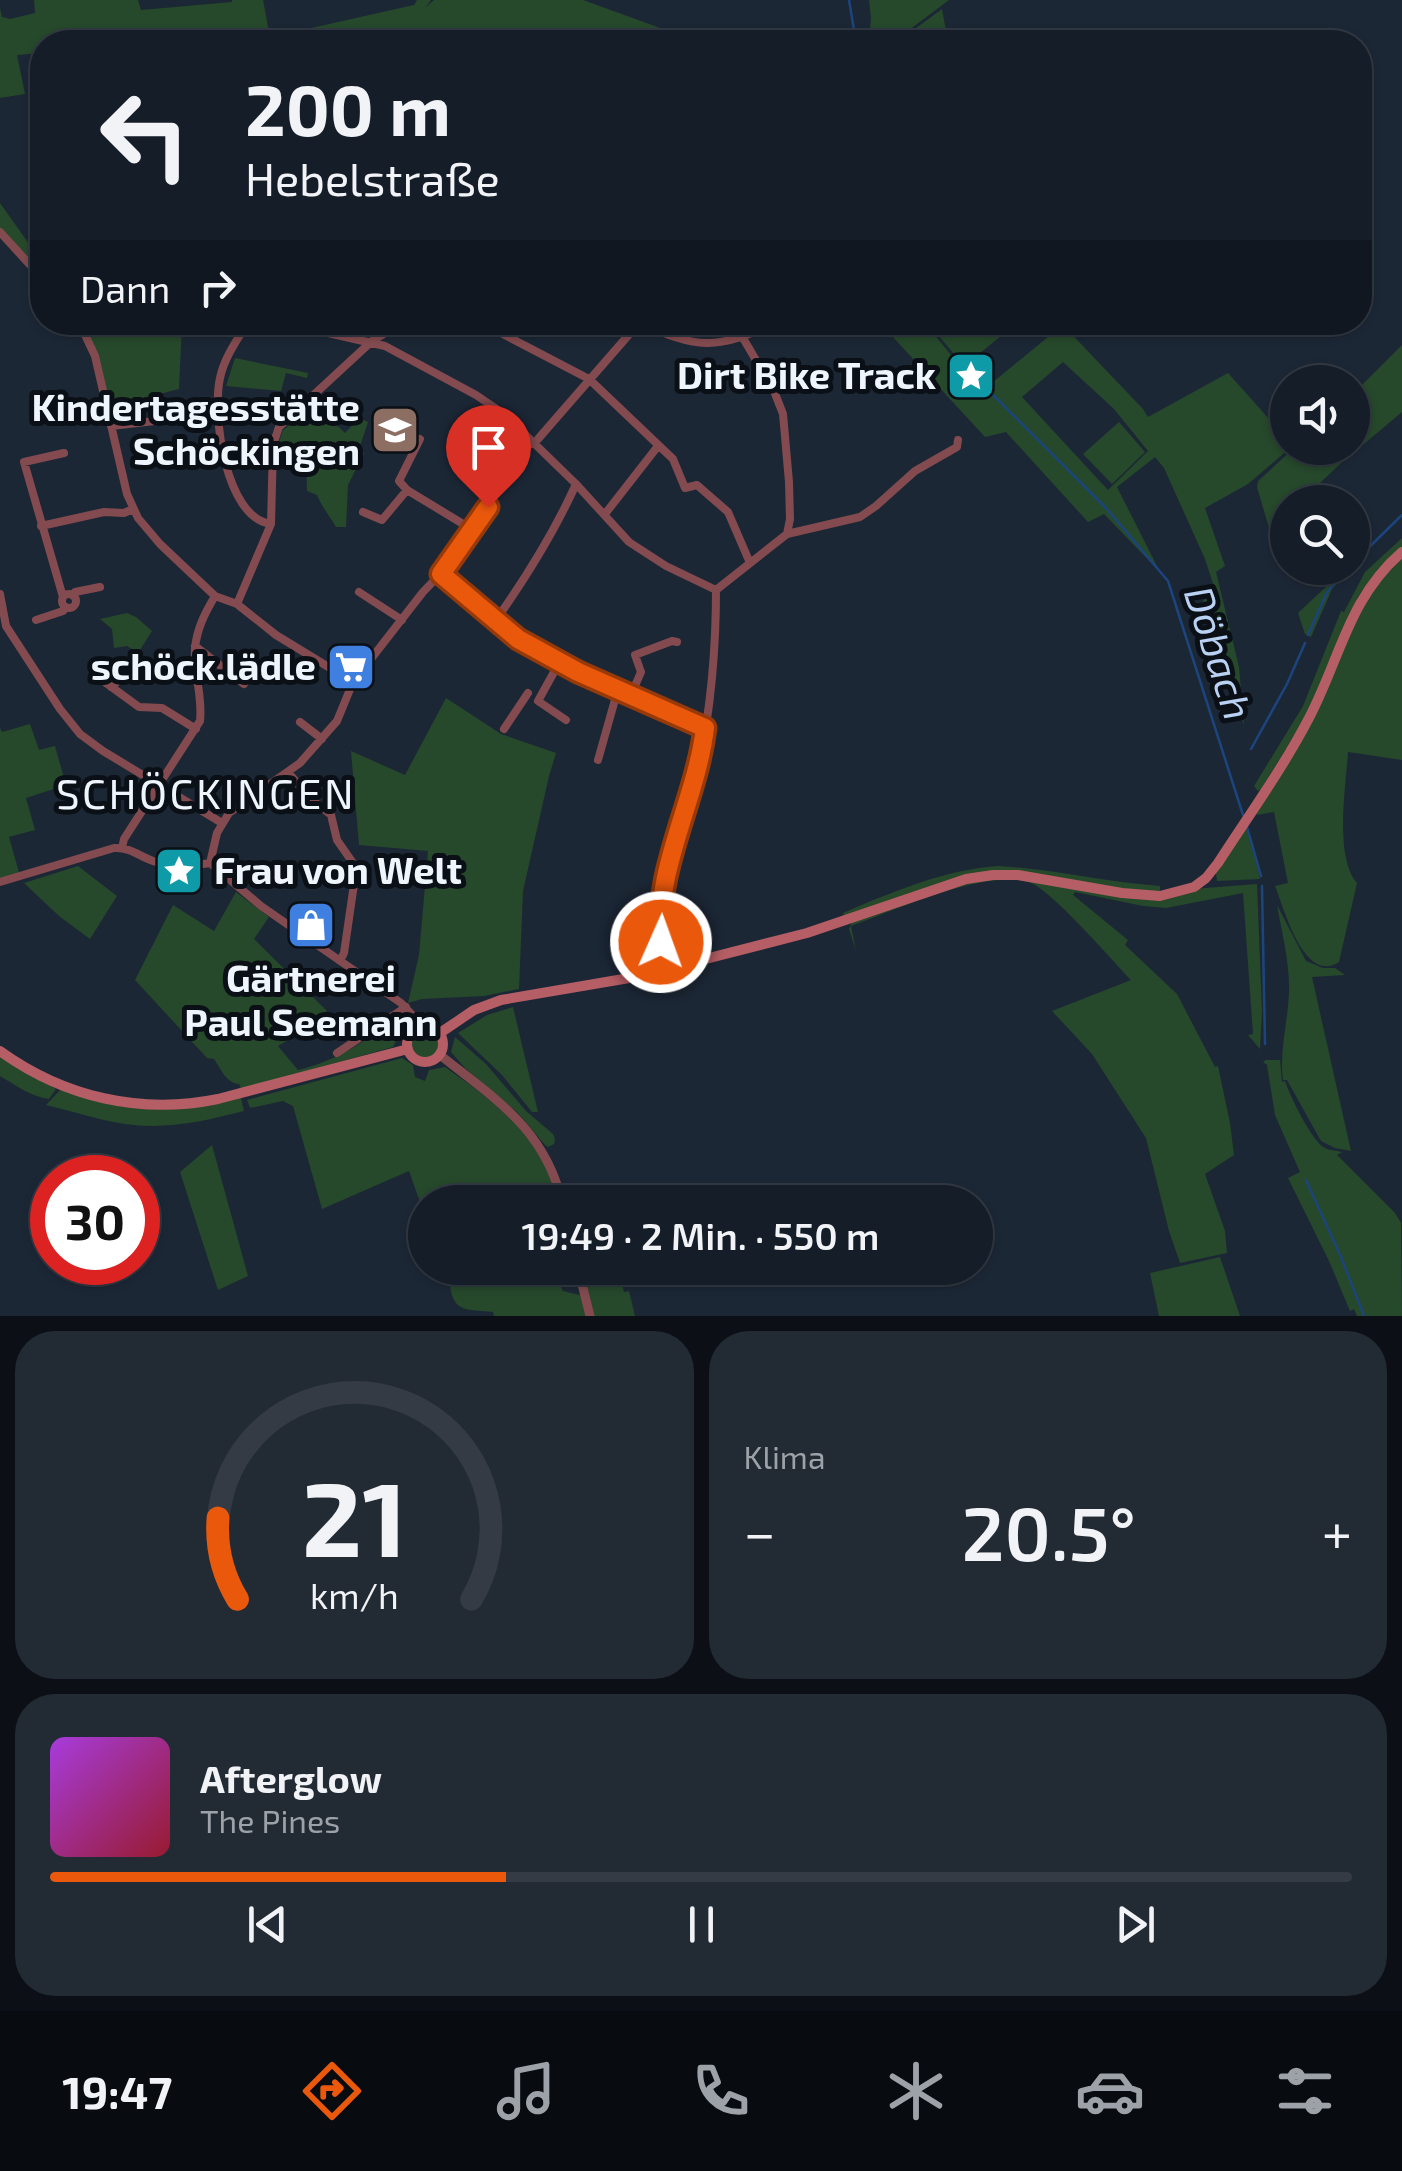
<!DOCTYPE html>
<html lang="de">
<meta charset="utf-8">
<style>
:root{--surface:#151d28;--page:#222a34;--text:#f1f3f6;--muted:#9da2a8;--line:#343b45;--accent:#ea580c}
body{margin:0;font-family:"Exo 2",sans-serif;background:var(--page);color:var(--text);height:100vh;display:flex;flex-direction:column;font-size:38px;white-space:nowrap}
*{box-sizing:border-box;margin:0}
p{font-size:32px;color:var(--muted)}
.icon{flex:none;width:55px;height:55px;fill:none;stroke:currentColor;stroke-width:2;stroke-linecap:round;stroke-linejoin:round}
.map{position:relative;height:1316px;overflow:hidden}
.drawer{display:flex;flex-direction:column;gap:15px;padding:15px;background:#0c1016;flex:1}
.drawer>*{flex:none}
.guide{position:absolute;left:30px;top:30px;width:1342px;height:305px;border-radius:40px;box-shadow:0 2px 8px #0004,0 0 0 2px var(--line);background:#151d28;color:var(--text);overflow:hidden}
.fabs{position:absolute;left:1270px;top:365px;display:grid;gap:20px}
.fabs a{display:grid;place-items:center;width:100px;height:100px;border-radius:50%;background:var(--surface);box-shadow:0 2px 8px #0004,0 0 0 2px var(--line);font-size:50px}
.speed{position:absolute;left:30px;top:1155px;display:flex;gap:20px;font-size:50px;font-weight:700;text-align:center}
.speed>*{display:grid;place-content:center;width:130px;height:130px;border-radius:50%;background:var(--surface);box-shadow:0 2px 8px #0004,0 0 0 2px var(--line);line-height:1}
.speed .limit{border:15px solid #d22;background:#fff;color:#111}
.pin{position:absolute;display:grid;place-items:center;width:85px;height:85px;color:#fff;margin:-102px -42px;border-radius:50% 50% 50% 0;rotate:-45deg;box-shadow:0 0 10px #0007}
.pin .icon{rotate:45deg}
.me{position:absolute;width:110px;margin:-55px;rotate:2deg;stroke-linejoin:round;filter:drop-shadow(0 0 8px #0008)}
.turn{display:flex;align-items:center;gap:35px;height:210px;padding:0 50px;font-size:45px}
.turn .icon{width:130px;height:130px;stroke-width:2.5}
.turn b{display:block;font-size:70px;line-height:85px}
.then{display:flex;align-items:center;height:95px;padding:0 50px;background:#0003;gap:20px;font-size:38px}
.big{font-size:75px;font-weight:600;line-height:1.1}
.drawer .card{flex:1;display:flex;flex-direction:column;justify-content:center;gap:15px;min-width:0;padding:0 35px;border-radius:40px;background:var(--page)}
.drawer .dial{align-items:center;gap:0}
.dial svg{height:260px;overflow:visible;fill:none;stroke:var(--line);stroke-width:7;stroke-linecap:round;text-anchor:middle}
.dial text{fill:var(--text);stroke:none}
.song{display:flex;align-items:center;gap:30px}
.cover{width:120px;height:120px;border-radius:15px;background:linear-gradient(135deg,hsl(280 70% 55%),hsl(350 70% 35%))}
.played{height:10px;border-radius:5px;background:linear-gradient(90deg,var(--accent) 35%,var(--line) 35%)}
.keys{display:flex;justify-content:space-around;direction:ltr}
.heat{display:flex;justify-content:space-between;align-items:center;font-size:55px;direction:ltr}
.drawer .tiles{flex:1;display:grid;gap:15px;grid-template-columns:1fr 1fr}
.card:last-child{grid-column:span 2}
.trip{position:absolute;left:408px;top:1185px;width:585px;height:100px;border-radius:50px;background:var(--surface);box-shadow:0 2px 8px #0004,0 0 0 2px var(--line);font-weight:600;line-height:100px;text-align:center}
.tabs{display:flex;height:160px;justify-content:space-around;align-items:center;background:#080c10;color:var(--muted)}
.tabs .icon{width:70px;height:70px}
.tabs .current{color:var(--accent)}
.tabs b{font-size:45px;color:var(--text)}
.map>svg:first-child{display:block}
.green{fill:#26482b;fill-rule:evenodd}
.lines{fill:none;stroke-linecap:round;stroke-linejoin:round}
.stream{stroke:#1c457e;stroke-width:2.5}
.minor{stroke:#834b4f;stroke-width:8}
.tertiary{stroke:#834b4f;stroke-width:9}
.secondary{stroke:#b65e65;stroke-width:10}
.route-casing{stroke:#983908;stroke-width:25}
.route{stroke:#ea580c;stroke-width:18}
.labels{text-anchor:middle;stroke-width:10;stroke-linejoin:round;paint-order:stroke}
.poi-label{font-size:38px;font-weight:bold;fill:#eff5fd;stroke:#0b1016;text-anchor:end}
.water-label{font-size:40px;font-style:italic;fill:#b9d1f3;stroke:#0b1016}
.quarter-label{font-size:42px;letter-spacing:2.5px;fill:#eff5fd;stroke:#0b1016}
</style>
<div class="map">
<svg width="1402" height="1316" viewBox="0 0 1402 1316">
<rect width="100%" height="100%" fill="#1c2736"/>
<path class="green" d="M34 0H138L141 10 232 2V0H263L270 37 223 42H42V53L17 55 25 94 0 98V8L2 17 10 19 35 13Z
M417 0H431L426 7 434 0H583L699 42H501L503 34 478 28 470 42H379L389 35 376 42H272L271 37 414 5Z
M869 0H949L893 42H869L871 18Z
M942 9 948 42H897Z
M0 203 42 262V281L0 228Z
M83 323H182L179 389 110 407 98 355Z
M880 323H925L981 392 1054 332 1046 323H1061L1143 409 1148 417 1228 373 1287 439 1288 448H1290L1248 484 1205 508 1225 566 1216 572 1239 667 1244 725 1203 600 1217 596 1205 559 1164 468 1155 457 1117 487 1160 572 1104 514 1088 522 1006 432 985 437ZM1063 362 1114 409 1148 451 1108 490 1022 397Z
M928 323V322L1017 323 964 366Z
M1402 345V412L1340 464 1300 502H1288L1287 514 1275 526 1269 528 1257 487 1258 481 1294 448H1352L1353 394Z
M235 358 308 373 307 378 286 373 281 391 226 386Z
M316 405 345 433 359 418 368 422 359 449 364 453 348 485 346 527H336C330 516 321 506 317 495L307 491 306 453 277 447 283 430Z
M1119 422 1145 452 1112 484 1083 454Z
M1402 538V547L1377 570 1358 597 1308 713 1261 789 1258 791 1254 786 1303 706 1341 611 1344 612 1365 572Z
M1402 556V760L1348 752C1346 786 1334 856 1357 883L1339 962C1304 985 1284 908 1275 886L1288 883 1274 812 1257 815 1256 811 1364 600Z
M1346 568H1352L1332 589 1311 637 1305 634 1298 613Z
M127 613 136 617 152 631 138 653 127 646 114 648 112 629 100 619Z
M446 698 501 734 556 753 549 776 523 891 519 989 484 996 422 999 408 1003 419 955 428 851 359 845 351 751 405 775Z
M30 724 39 750 55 746 66 785 26 798 35 830 9 837 20 876 0 879V728L2 732Z
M1246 827 1253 843 1260 879 1217 881 1216 873Z
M78 866 117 896 90 939 59 916 24 883Z
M999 866C1053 869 1106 882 1160 886V896L999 874 845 918 843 913C892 892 946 869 999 866Z
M983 879H1018L1131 897 1205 888 1257 884 1262 1011 1260 1049 1248 1035 1253 1034 1243 893 1166 908 1143 906 1075 892 1073 895 1128 940 1125 945 1177 994 1215 1067 1218 1066 1230 1123 1234 1155 1205 1174 1225 1231 1227 1253 1180 1263 1169 1231 1146 1138 1092 1054 1052 1011 1131 980C1112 960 1053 892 1031 883 987 867 894 911 851 926L856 951 849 929 852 922 957 885Z
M236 892 269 917 254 939 327 1011 300 1033 278 1046 298 1070C337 1061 368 1039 400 1017L401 1030 393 1047 241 1089 239 1084C226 1083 221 1069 214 1059L207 1058 135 980 173 905 214 931Z
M1277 905 1306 961 1323 968H1335L1345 975 1312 977 1351 1151 1335 1148 1321 1141 1287 1080H1283C1279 1052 1288 1021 1289 992 1290 963 1282 934 1277 905Z
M513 1007 538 1112H532L502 1075 458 1033 487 1015Z
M411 1044a14 14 0 1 1 28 0a14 14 0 1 1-28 0Z
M455 1037 486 1064 526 1111 553 1134 555 1139 554 1144 548 1147 545 1145 518 1113 465 1068 451 1052Z
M0 1057 56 1089 49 1099C32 1097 15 1085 0 1076Z
M402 1058 413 1065 415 1077 425 1081 429 1070 445 1067C485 1095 522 1122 545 1165 551 1177 554 1190 558 1202H425V1216L409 1171 322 1209 293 1106 283 1101 250 1108 247 1100Z
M1266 1060H1280L1282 1082 1285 1081C1290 1096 1312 1142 1325 1148 1330 1151 1336 1150 1342 1152L1337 1155 1395 1213 1401 1223 1402 1316H1357L1354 1309 1350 1311 1329 1261 1288 1178 1300 1172 1275 1115 1267 1065 1263 1062Z
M63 1087 151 1106 240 1094 244 1111C205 1121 165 1130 125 1124 98 1120 72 1111 46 1105Z
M212 1145 248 1276 218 1290 180 1172Z
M1220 1257 1240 1316H1159L1150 1273Z
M484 1268H552L563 1291 584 1296 581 1277 618 1269 624 1292 629 1291 635 1316H494L493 1312C469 1309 453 1314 450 1285L466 1280Z"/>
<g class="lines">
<path class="stream" d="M849 0 856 42
M988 390 1106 508 1168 581 1243 815
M1352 564 1402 515
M1308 635 1327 592 1349 568
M1251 749 1287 684 1305 643
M1247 827 1261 876
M1262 886 1265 1044
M1306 1180 1341 1257 1364 1316"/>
<path class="minor" d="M0 232 42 278
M79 322 95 356 127 494 138 518 160 544 215 596 237 604 276 635 353 682
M248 322C237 340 224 358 220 378 212 414 225 518 271 524
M280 322 385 346 476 395 504 414 576 484 629 542 666 566 716 590
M480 322 589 379 673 459 685 488 697 485 728 512 750 563
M638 322C698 349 716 351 776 322
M743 338 774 391 783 414 789 482 790 519 787 534
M111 426 216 414
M538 439 639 323
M407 490 399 481 420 439
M363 512 382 520 407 490 473 530
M605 514 658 446
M41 526 104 512 124 513 133 509
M441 574 518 639 577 672 705 728
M716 590 787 534 860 517 876 506 915 471 957 447 958 440
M359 592 402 620
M0 594 6 626 60 709 80 734 103 751 222 823
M62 601a7 7 0 1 1 14 0a7 7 0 1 1-14 0Z
M73 596 75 592 100 587
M63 597 24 462 64 453
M237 604 271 524 273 445 279 427 372 341 403 322
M36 620 63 611 66 607
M496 620C527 576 554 533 576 484
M195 646 244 684
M559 663 538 701 566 720
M111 687 116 683 118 677 108 672 103 680 106 683 139 707 162 708 196 729
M631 695 641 672 635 655 672 641 677 642
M300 722 322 739
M504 729 528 693
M598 760 618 689
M288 772 309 797 331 815 337 840 353 863 354 884 344 953 340 961
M122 848 124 839 200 721C203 696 193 672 195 648 197 628 205 613 215 596
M210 863 217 833 229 813 300 763 337 721 353 682 423 592 449 565 518 458 526 447 533 442
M210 863 261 906 401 1003 414 1017 418 1027
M0 882 114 848C130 847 139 856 153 861 170 867 193 866 210 863
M666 969C648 893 682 838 698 766 711 713 716 645 716 590
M337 1053 406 1007"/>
<path class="tertiary" d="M440 1055C495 1099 545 1129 562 1202
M578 1268 590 1316"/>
<path class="secondary" d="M407 1044a18 18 0 1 1 36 0a18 18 0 1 1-36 0Z
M440 1033 474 1010 501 1000 635 977 807 933 966 879 993 875H1018L1122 893 1160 896 1194 887 1206 878 1218 863C1249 815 1283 768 1309 718 1340 659 1349 597 1402 552
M0 1051C64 1097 140 1115 218 1099L408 1049"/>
</g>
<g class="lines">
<g class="route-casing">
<path id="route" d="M488 507 441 574 518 639 578 672 705 728C696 801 655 867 661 942"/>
</g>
<use href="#route" class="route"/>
</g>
<defs>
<g id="sight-square" transform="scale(2.5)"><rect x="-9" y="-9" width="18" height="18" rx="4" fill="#0f9aa8" stroke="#0b1016"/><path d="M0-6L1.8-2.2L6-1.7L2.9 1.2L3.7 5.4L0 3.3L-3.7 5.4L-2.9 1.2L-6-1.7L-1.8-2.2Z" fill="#fff"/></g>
<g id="school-square" transform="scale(2.5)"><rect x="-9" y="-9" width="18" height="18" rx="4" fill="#8d6e63" stroke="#0b1016"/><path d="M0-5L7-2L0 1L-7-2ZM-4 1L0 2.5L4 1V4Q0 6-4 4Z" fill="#fff"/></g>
<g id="supermarket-square" transform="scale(2.5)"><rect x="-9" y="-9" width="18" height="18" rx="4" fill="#3f7fe0" stroke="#0b1016"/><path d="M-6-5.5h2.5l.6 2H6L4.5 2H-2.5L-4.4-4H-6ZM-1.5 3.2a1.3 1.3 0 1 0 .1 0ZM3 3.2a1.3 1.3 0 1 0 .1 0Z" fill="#fff"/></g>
<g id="shop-square" transform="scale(2.5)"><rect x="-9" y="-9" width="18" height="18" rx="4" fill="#3f7fe0" stroke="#0b1016"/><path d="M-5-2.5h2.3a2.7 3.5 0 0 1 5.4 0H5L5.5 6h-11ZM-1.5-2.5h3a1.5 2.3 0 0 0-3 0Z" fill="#fff"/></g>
</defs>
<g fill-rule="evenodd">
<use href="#sight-square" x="971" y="376"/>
<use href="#school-square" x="395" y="430"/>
<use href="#supermarket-square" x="351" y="667"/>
<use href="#sight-square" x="179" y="871"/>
<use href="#shop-square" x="311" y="925"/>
</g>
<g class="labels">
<g class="poi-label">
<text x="936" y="389">Dirt Bike Track</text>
<text x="360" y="421">Kindertagesstätte<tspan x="360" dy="44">Schöckingen</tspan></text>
<text x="316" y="680">schöck.lädle</text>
<text x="214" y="884" text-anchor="start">Frau von Welt</text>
<text x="311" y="992" text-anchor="middle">Gärtnerei<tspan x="311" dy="44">Paul Seemann</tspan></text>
</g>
<g class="water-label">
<text transform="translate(1218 653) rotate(72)" y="14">Döbach</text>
</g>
<g class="quarter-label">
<text x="206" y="809">SCHÖCKINGEN</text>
</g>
</g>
</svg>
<div class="fabs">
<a><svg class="icon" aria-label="sound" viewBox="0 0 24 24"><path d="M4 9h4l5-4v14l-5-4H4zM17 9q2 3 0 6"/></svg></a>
<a><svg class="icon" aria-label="search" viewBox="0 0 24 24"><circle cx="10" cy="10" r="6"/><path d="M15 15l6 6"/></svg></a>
</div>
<div class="speed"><div class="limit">30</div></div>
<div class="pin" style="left:488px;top:507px;background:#d93025"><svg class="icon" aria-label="arrive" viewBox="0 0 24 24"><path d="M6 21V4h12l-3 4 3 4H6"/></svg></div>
<svg class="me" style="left:661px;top:942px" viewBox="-20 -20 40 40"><circle r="17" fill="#ea580c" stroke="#fff" stroke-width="3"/><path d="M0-11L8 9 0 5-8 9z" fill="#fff"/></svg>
<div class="trip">19:49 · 2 Min. · 550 m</div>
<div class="guide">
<div class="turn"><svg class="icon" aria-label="left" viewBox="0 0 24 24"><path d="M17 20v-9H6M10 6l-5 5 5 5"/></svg><div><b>200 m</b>Hebelstraße</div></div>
<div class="then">Dann<svg class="icon" aria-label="right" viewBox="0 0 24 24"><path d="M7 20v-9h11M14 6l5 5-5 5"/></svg></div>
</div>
</div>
<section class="drawer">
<div class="tiles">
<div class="card dial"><svg viewBox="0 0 100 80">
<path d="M14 69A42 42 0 1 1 86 69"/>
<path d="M14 69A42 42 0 0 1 8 44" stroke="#ea580c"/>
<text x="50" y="56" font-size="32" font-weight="700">21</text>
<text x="50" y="72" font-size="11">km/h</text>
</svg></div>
<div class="card"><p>Klima</p>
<div class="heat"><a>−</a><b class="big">20.5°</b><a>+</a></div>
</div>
<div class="card">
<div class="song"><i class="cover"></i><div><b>Afterglow</b><p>The Pines</p></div></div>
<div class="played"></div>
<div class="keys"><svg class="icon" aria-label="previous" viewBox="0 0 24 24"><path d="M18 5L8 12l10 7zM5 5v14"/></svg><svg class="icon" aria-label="pause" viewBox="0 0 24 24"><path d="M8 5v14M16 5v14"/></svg><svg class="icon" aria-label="next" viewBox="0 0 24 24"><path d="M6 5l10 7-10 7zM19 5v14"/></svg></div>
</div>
</div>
</section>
<nav class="tabs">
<b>19:47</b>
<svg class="icon current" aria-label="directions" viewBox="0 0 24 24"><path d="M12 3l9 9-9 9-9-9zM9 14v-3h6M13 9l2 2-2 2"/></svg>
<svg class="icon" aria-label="music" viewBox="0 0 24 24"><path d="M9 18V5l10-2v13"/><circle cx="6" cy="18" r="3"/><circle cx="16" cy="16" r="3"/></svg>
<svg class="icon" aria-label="phone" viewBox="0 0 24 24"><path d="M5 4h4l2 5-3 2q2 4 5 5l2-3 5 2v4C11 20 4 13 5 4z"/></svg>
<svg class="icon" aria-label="climate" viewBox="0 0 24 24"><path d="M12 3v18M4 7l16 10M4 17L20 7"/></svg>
<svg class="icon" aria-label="car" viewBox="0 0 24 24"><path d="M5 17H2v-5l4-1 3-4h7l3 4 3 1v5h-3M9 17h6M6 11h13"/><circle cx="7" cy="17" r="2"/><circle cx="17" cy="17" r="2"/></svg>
<svg class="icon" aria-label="filters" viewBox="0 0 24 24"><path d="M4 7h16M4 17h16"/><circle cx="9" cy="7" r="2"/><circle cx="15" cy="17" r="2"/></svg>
</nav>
